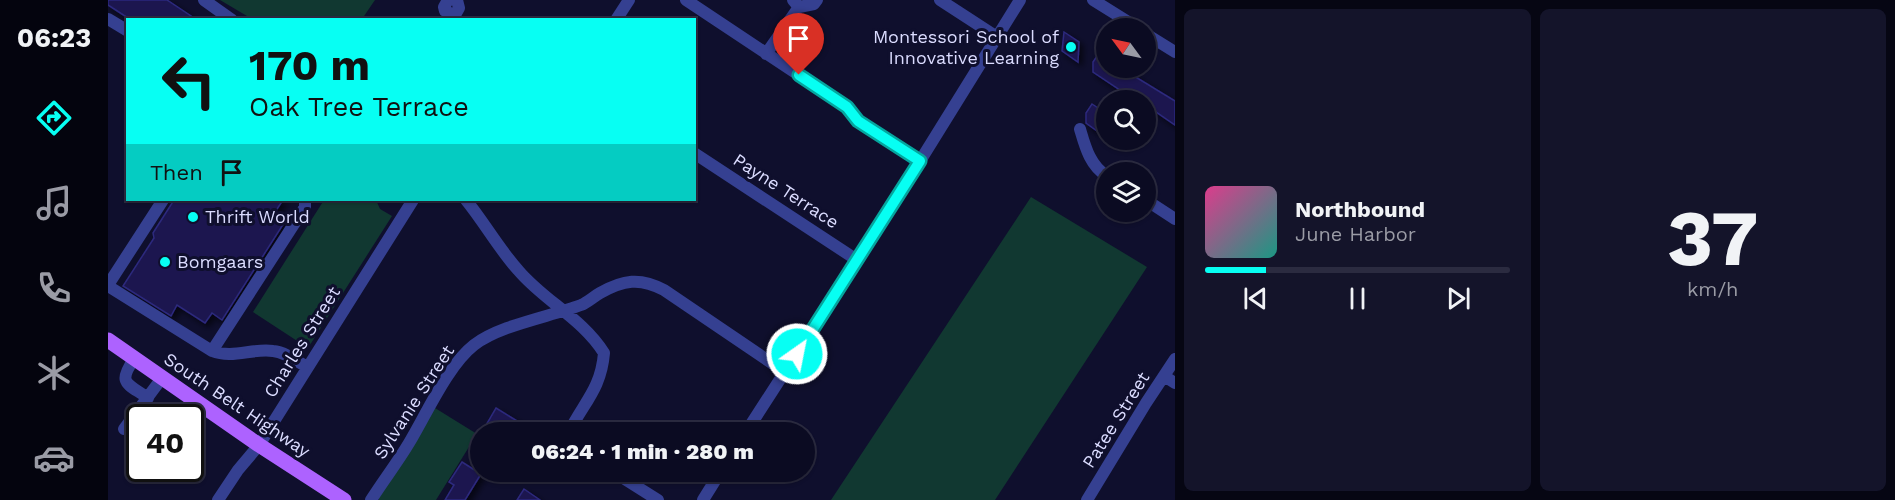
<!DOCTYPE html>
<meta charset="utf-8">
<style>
:root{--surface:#0b0b22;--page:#14142a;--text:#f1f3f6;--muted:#9a9ba5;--line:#2b2b40;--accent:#07fff3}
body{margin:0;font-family:"Work Sans",sans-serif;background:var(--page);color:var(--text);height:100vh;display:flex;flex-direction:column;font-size:22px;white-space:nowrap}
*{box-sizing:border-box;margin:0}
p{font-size:20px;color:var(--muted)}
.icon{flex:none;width:33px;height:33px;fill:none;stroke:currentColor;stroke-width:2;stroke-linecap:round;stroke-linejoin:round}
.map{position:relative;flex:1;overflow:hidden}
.side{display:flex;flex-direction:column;gap:9px;padding:9px;background:#060613;width:720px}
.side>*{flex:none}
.guide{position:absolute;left:18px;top:18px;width:570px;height:183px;border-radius:0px;box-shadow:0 2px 4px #0004,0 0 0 2px var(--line);background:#07fff3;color:#111;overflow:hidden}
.needle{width:39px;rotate:303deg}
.controls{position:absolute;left:988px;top:18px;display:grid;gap:12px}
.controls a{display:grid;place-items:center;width:60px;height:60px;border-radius:50%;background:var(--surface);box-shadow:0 2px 4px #0004,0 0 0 2px var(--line);font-size:30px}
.speed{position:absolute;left:18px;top:404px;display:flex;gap:12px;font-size:30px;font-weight:700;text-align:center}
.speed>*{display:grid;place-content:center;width:78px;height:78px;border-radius:50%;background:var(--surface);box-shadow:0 2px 4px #0004,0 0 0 2px var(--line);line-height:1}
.speed .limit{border:3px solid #111;border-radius:9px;background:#fff;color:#111}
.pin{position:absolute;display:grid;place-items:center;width:51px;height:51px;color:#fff;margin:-62px -26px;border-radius:50% 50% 50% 0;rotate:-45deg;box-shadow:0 0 6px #0007}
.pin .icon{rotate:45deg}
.me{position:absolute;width:66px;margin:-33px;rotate:33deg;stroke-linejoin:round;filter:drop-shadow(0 0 4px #0008)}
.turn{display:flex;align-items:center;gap:21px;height:126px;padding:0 24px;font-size:27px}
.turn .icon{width:78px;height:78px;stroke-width:2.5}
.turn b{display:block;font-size:42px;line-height:51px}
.then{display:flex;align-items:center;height:57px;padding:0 24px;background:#0003;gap:12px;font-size:22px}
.side .card{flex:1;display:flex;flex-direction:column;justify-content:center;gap:9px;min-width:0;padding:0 21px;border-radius:9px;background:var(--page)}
.side .dial{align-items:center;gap:0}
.dial b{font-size:78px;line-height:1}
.song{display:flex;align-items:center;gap:18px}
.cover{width:72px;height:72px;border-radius:9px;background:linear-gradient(135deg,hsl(330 70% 55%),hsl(170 70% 35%))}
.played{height:6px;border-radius:3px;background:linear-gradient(90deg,var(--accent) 20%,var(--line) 20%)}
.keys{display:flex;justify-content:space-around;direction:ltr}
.side .tiles{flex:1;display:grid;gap:9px;grid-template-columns:repeat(2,1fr)}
.trip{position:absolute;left:362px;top:422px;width:345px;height:60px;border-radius:30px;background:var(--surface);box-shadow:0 2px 4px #0004,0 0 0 2px var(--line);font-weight:800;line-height:60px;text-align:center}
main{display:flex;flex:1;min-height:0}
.menu{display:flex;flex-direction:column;width:108px;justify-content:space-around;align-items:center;background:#04040e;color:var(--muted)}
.menu .icon{width:42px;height:42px}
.menu .selected{color:var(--accent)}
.menu b{font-size:27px;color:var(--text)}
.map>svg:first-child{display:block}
.green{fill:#113831}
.building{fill:#1c1950;stroke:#2d297e;stroke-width:1.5;filter:url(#shadow)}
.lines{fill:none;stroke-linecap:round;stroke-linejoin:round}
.minor{stroke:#354091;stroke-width:12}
.major{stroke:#ad62ff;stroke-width:15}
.route-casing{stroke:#05a69e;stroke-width:15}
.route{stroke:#07fff3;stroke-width:10}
.poi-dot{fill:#07fff3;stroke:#0f0f2d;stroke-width:2}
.labels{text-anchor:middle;stroke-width:6;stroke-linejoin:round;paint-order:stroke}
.poi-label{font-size:18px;fill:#dbdcff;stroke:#0f0f2d;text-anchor:start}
.street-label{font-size:18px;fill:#dbdcff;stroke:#0f0f2d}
</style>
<main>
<nav class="menu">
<b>06:23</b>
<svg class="icon selected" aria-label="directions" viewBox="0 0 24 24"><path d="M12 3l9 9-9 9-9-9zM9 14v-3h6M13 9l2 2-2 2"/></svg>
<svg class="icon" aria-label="music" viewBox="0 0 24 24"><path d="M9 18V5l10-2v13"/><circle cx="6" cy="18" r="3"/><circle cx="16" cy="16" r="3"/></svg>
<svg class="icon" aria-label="phone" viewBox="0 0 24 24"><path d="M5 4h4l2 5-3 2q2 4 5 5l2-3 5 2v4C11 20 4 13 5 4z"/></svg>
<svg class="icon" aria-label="climate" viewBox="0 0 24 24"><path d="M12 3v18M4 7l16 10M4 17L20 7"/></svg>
<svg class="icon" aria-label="car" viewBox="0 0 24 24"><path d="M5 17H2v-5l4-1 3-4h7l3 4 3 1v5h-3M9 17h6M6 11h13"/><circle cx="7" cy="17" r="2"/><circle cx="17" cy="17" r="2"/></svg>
</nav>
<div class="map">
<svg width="1067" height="500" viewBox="0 0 1067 500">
<defs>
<filter id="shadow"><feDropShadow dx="4" dy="4" stdDeviation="3" flood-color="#0009"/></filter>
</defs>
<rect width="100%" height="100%" fill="#0f0f2d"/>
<path class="green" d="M112 0H267L254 19H144Z
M923 197 1039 267 887 500H723Z
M216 200H268L272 209 284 216 200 348 145 312Z
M327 408 369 434 328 500H271L270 497Z"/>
<path class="building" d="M0 0H59L89 20H23L0 5Z
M956 32 971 42 970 62 954 51Z
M991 53 999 58V68H1013L1067 101V125L1038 105V100H1031L1021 94V96L985 72V62Z
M984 104 999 114 989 131 978 123V113Z
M66 200H175L165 215 176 223 114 320 104 313 97 323 69 305 63 316 15 286 46 238 45 233Z
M388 408 427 432H374Z
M354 462 373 474 357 500H337L346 485 341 482Z
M416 489 432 500H409Z"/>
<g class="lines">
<path class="minor" d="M96 0 124 20
M340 0 336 7 337 11 347 15 351 8 349 0
M578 0 739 107 750 121 812 161
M685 0 691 7 706 4 709 0
M832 0 889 37
M985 0 1030 28
M0 19 20 31
M508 20 521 0
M1038 34 1067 52
M658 54 691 7
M972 129C977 146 982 166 999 176
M586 153 749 260
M358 200C376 222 391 249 410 270 436 301 474 318 496 353 493 389 476 402 461 432
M1038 200 1067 219
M0 285 55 200
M0 286 104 351C125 359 144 348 165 351 177 352 189 361 199 367
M104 351 197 207V200
M26 359C9 384 19 383 40 398
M1056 376 1067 383
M82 426 95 406
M16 429 54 378
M638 432 791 195 912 0
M504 471 550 500
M110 500 130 470 151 445 305 200
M263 500C275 481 289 463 301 443 318 415 340 365 366 345 392 325 441 317 473 305 480 302 485 297 492 293 515 280 532 277 556 290L677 372
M595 500 613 471
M979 500 1038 403 1067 359"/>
<path class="major" d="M0 340 151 445 236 500"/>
</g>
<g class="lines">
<g class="route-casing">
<path id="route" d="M689 354 812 161 750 121 739 107 691 75"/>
</g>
<use href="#route" class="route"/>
</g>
<g class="poi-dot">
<circle cx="963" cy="47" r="6"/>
<circle cx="85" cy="217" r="6"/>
<circle cx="57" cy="262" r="6"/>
</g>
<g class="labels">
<g class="poi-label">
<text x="951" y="43" text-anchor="end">Montessori School of<tspan x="951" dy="21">Innovative Learning</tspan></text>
<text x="97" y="223">Thrift World</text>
<text x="69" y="268">Bomgaars</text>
</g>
<g class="street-label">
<text transform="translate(678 191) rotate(33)" y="6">Payne Terrace</text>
<text transform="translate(194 342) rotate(-58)" y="6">Charles Street</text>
<text transform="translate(306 402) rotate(-57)" y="6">Sylvanie Street</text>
<text transform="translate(129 405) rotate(34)" y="6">South Belt Highway</text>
<text transform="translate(1008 420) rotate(-58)" y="6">Patee Street</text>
</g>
</g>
</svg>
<div class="controls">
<a><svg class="needle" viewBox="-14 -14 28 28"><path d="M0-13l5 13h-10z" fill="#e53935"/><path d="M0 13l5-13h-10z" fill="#9a9ba5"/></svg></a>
<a><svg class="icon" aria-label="search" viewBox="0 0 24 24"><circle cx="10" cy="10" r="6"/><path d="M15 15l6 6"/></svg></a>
<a><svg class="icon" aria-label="layers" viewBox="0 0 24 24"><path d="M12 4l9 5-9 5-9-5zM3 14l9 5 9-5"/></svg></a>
</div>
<div class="speed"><div class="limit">40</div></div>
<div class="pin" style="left:691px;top:75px;background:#d93025"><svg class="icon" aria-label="arrive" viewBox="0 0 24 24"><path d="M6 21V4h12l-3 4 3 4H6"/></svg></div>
<svg class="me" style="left:689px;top:354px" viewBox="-20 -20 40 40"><circle r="17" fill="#07fff3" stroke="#fff" stroke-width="3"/><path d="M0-11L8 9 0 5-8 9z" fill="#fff"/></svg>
<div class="trip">06:24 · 1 min · 280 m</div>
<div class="guide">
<div class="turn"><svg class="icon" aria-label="left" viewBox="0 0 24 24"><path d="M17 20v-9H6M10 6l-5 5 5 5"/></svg><div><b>170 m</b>Oak Tree Terrace</div></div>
<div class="then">Then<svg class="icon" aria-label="arrive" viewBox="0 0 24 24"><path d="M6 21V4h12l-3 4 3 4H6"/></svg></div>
</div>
</div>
<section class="side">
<div class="tiles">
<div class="card">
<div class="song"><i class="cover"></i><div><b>Northbound</b><p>June Harbor</p></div></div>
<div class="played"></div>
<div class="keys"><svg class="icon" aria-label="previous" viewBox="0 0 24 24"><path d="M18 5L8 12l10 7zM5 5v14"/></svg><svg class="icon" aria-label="pause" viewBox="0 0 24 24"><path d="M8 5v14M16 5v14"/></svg><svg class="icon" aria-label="next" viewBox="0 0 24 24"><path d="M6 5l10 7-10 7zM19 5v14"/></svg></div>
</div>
<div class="card dial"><b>37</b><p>km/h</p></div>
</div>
</section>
</main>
